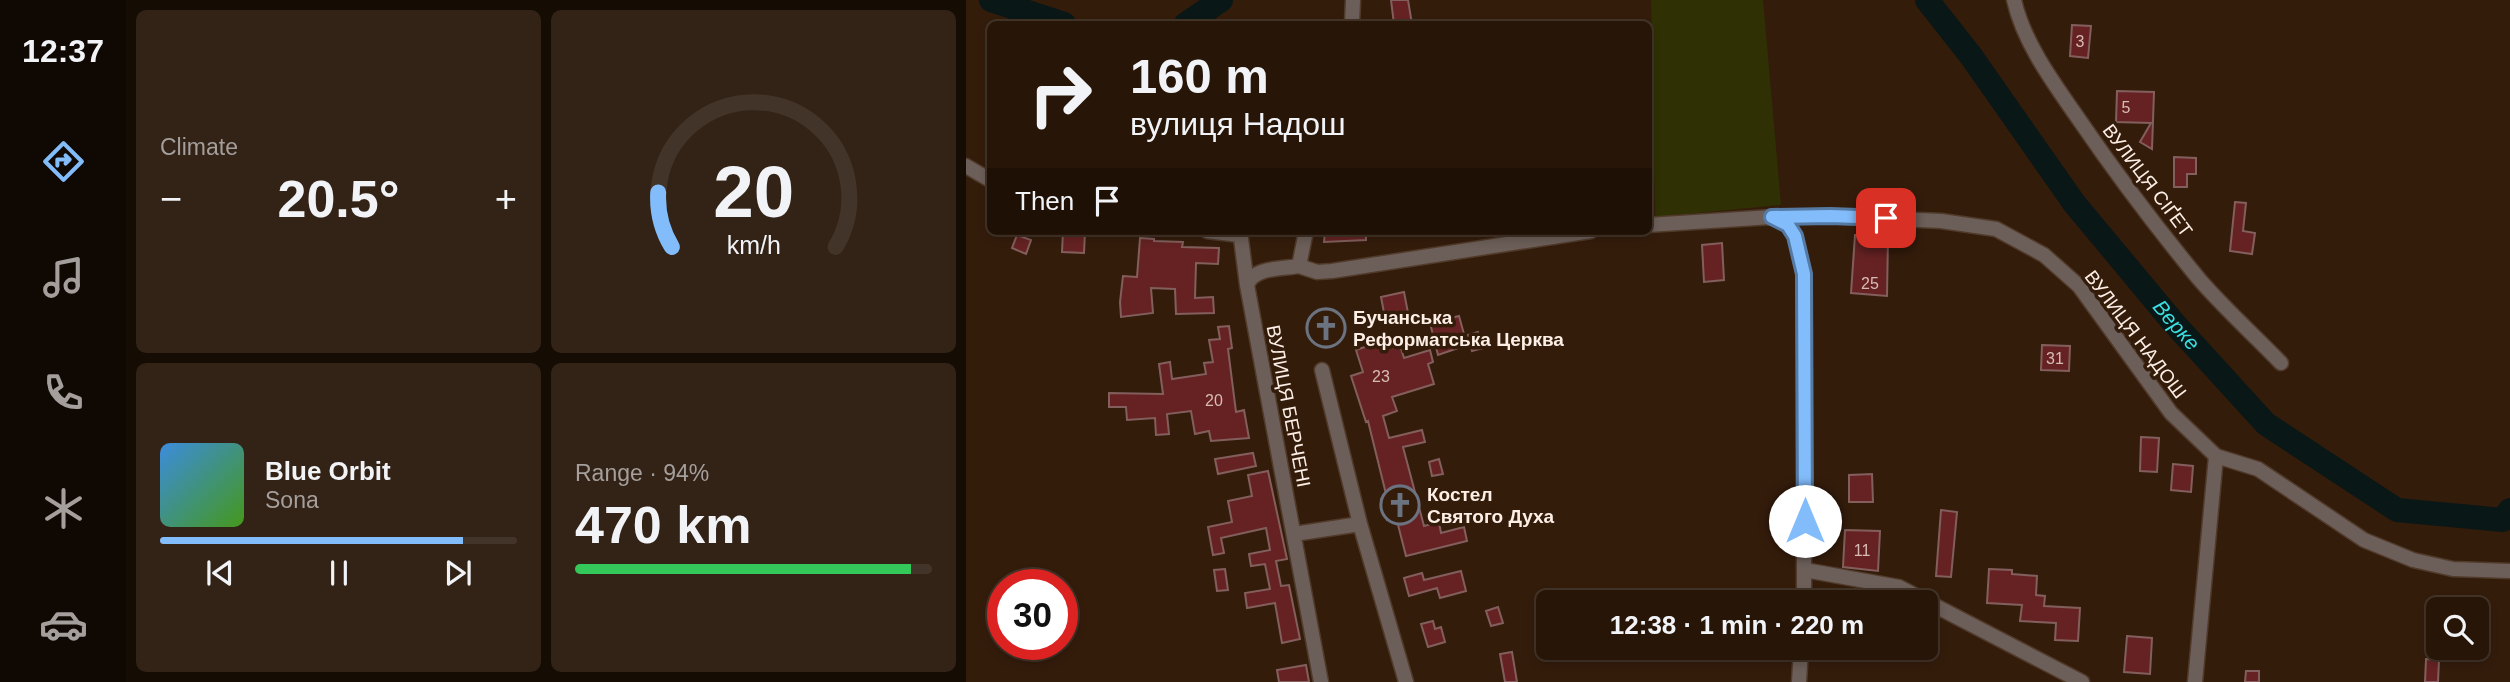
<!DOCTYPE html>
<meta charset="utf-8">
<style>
:root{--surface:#271508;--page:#332216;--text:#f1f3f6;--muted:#a49f9c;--line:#433429;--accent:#83bcfb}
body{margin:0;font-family:Arial,sans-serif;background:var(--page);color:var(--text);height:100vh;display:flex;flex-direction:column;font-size:26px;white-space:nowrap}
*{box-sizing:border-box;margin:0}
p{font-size:23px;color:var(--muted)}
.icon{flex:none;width:38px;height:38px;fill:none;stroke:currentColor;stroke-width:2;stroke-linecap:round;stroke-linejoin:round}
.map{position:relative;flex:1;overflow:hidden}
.side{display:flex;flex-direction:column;gap:10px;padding:10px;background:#150c04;width:840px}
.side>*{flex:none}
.top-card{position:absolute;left:21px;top:21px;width:665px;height:214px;border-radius:10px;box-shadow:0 4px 10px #0003,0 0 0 2px var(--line);background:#271508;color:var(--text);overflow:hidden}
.buttons{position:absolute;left:1460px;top:597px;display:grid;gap:14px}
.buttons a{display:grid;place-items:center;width:63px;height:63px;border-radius:10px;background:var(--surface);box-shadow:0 4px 10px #0003,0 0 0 2px var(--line);font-size:35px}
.speed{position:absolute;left:21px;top:569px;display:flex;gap:14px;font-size:35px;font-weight:700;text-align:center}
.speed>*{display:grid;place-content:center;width:91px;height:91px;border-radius:50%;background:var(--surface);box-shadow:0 4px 10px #0003,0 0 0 2px var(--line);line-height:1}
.speed .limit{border:10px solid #d22;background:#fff;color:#111}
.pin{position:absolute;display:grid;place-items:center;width:60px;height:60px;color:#fff;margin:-30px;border-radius:14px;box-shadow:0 4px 10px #0006}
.me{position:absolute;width:77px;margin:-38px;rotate:0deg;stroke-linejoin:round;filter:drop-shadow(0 0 5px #0008)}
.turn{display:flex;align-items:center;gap:24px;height:147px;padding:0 28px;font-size:32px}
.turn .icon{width:91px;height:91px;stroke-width:2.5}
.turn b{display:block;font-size:49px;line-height:60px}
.then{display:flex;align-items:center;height:66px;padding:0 28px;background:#0003;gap:14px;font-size:26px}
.big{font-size:52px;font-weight:800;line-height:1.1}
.side .widget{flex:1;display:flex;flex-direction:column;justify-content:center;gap:10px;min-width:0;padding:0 24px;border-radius:10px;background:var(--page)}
.side .dial{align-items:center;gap:0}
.dial svg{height:182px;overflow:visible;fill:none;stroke:var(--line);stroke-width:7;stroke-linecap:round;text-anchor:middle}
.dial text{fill:var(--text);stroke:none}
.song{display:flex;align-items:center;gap:21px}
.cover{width:84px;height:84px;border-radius:10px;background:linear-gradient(135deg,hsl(210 70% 55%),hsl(100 70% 35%))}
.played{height:7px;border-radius:4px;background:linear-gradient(90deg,var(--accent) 85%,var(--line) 85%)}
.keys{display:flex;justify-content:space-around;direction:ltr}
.heat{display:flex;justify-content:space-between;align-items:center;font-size:38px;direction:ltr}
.charge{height:10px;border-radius:5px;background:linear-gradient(90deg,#34c759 94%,var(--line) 0)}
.side .tiles{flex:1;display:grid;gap:10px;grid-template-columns:repeat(2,1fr)}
.trip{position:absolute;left:570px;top:590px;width:402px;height:70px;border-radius:10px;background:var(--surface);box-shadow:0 4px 10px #0003,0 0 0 2px var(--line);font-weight:800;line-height:70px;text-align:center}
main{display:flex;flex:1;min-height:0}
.dock{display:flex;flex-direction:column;width:126px;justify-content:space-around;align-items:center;background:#100803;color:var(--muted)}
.dock .icon{width:49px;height:49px}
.dock .on{color:var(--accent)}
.dock b{font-size:32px;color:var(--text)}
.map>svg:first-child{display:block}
.green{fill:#303005}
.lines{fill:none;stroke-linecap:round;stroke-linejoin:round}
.river{stroke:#091717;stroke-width:24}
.building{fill:#662223;stroke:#825f5c;stroke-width:2}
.street-casing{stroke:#503a2a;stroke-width:17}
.street{stroke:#6c5e58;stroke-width:14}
.route-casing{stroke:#557aa3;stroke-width:18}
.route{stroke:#83bcfb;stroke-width:12}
.labels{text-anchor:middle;stroke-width:7;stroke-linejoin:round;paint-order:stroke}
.number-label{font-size:16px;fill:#d7bcb5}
.street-label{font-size:19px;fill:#fdefe6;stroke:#341c0b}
.poi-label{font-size:19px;font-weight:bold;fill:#fdefe6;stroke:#341c0b;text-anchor:start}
.water-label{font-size:21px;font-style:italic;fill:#3cdee0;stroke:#341c0b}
</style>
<main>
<nav class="dock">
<b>12:37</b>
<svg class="icon on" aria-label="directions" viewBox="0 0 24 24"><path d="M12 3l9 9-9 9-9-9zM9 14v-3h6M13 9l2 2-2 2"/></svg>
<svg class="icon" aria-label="music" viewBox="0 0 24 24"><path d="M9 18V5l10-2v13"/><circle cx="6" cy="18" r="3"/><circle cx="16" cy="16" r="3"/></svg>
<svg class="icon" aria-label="phone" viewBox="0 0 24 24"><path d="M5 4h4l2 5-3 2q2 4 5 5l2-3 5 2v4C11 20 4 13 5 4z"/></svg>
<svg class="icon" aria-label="climate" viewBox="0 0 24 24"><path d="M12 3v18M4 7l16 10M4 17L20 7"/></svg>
<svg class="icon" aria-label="car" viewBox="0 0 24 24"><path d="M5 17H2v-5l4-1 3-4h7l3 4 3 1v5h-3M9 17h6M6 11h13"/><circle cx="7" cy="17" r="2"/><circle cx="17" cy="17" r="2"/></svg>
</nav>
<section class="side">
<div class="tiles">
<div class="widget"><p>Climate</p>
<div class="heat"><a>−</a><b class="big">20.5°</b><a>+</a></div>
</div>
<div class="widget dial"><svg viewBox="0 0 100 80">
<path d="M14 69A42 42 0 1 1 86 69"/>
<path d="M14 69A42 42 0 0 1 8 45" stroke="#83bcfb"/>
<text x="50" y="56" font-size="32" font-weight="700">20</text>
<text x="50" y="72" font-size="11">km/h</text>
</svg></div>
<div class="widget">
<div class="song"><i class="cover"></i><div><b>Blue Orbit</b><p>Sona</p></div></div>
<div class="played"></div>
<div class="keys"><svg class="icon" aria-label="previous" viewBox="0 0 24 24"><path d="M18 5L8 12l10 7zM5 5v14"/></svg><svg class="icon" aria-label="pause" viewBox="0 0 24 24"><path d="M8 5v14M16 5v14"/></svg><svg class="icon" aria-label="next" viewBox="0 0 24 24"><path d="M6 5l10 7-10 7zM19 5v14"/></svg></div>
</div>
<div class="widget"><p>Range · 94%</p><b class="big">470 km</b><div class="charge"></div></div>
</div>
</section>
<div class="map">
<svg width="1544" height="682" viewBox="0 0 1544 682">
<rect width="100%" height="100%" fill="#341c0b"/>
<path class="green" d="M685 0H797L815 205 689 217Z"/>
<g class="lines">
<g class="river">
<path d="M25 0 98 24"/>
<path id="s1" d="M961 0 1005 56 1108 203 1207 322 1300 424 1431 510 1537 520 1544 510"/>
<path d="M220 24 255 0"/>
</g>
</g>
<path class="building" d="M425 0H442L446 24H428Z
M1106 25 1125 26 1122 58 1104 56Z
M1151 91 1188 92 1186 149 1174 142 1185 123 1150 122Z
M1208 157 1230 158V174H1221V187H1208Z
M1269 202 1280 203 1277 231 1289 233 1286 254 1264 251Z
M97 231H119L118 253 96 252Z
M359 231H400V240L358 242Z
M51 235 65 240 60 254 46 248Z
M889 235 922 237 921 296 885 293Z
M174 238 188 239V241L217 242 216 247 253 248 252 264 230 263 229 298 247 297 248 313 210 314 209 289 185 288 187 313 155 317 154 302 157 276 171 277Z
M756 243 758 280 738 282 736 245Z
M438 292 443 318 420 323 415 297Z
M368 312 372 343 352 345 348 314Z
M493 316 501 345 472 355 464 323Z
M263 326 266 348 262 349 270 412 278 410 283 438 245 441 243 431 229 434 225 411 201 414 203 434 190 435 189 418 161 420 160 407H143V393L197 394 193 364 204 362 206 379 240 374 238 363 247 362 243 340 254 339 252 327Z
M512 332 517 348 506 351 502 335Z
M431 336 438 358 464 350 467 362 462 364 468 384 426 397 431 411 417 416 423 438 456 430 459 442 437 447 458 526 473 522 475 533 498 527 501 541 440 556 430 517 421 520 415 499 421 498 402 421 400 422 385 376 397 372 390 350Z
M1076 345 1104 346 1103 371 1075 370Z
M1175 437 1193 438 1191 472 1174 471Z
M287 453 290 466 252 474 249 459Z
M473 459 477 474 466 476 463 462Z
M1207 464 1227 466 1225 492 1205 490Z
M302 471 321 559 310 561 315 586 323 585 334 639 316 643 309 603 281 608 279 593 304 589 299 564 285 566 283 554 304 550 300 528 255 538 258 553 247 555 242 527 266 522 262 501 286 496 282 475Z
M906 474 907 502H883V475Z
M975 510 991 512 985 577 970 576Z
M879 530 914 531 912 571 877 567Z
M259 569 262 590 251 591 248 570Z
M1023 569 1046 570V574L1071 576 1070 595 1079 596 1078 606 1114 608 1112 641 1089 640 1090 623 1054 621 1056 605 1021 603Z
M495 571 500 591 474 598 471 588 443 596 438 578 456 573 458 580Z
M532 607 537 623 525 626 520 611Z
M467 621 469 629 475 627 479 642 462 647 455 624Z
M1161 636 1186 638 1184 674 1158 672Z
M546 652 551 682H539L534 654Z
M1460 659 1473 660 1472 682H1459Z
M340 665 343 682H313L311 670Z
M1280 671H1293V682H1279Z"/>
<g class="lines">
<g class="street-casing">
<path id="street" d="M1048 0C1058 44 1089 85 1114 121 1151 175 1191 228 1233 279 1258 308 1288 335 1315 363
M386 24 387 0
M0 166 24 180
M806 217 864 216 975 221 1030 229 1078 255 1113 286 1205 413 1250 456 1229 682
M682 225 806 217 822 225 829 236 838 274V602
M241 231 273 235
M274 231 281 285 355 682
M333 266 351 272 366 271 625 231
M281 285C287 267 316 269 333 266L340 231
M356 370 394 524
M1250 456 1292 469 1398 540 1447 560 1487 569 1544 571
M328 534 394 524 440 682
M839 570 933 587 1116 682
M833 682 835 648"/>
</g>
<use href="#street" class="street"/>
</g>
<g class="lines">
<g class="route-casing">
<path id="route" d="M839 521 838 274 829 236 822 225 806 217 864 216 920 218"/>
</g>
<use href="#route" class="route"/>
</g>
<defs>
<g id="church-ring" transform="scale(2.0125)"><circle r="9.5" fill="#341c0b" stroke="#6b7280" stroke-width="1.5"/><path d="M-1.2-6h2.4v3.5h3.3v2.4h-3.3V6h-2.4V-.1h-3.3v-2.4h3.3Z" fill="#6b7280"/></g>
</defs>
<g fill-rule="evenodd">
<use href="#church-ring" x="360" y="328"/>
<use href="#church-ring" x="434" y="505"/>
</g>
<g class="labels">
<g class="number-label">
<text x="1114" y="47">3</text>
<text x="1160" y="113">5</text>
<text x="904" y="289">25</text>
<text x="1089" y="364">31</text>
<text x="415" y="382">23</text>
<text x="248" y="406">20</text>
<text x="896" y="556">11</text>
</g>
<g class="street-label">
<text transform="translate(1182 180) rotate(53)" y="7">ВУЛИЦЯ СІҐЕТ</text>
<text transform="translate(1170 334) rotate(53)" y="7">ВУЛИЦЯ НАДОШ</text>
<text transform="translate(323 406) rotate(79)" y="7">ВУЛИЦЯ БЕРЧЕНІ</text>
</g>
<g class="poi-label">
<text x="387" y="324">Бучанська<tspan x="387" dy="22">Реформатська Церква</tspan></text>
<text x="461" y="501">Костел<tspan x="461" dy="22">Святого Духа</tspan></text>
</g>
<g class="water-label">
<text dy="7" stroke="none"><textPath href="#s1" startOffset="410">Верке</textPath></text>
</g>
</g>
</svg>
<div class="buttons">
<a><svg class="icon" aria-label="search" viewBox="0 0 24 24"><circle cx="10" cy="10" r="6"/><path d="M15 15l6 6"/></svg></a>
</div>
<div class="speed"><div class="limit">30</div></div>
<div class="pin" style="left:920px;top:218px;background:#d93025"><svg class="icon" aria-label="arrive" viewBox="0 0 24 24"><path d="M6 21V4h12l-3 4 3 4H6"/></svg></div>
<svg class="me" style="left:839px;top:521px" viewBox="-20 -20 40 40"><circle r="19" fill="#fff"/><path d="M0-13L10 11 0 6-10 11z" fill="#83bcfb"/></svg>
<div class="trip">12:38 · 1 min · 220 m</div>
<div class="top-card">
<div class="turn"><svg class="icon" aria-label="right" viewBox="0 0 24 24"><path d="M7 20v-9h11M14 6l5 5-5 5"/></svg><div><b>160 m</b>вулиця Надош</div></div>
<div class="then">Then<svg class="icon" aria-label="arrive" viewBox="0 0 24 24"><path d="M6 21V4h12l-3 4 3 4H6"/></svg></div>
</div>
</div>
</main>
